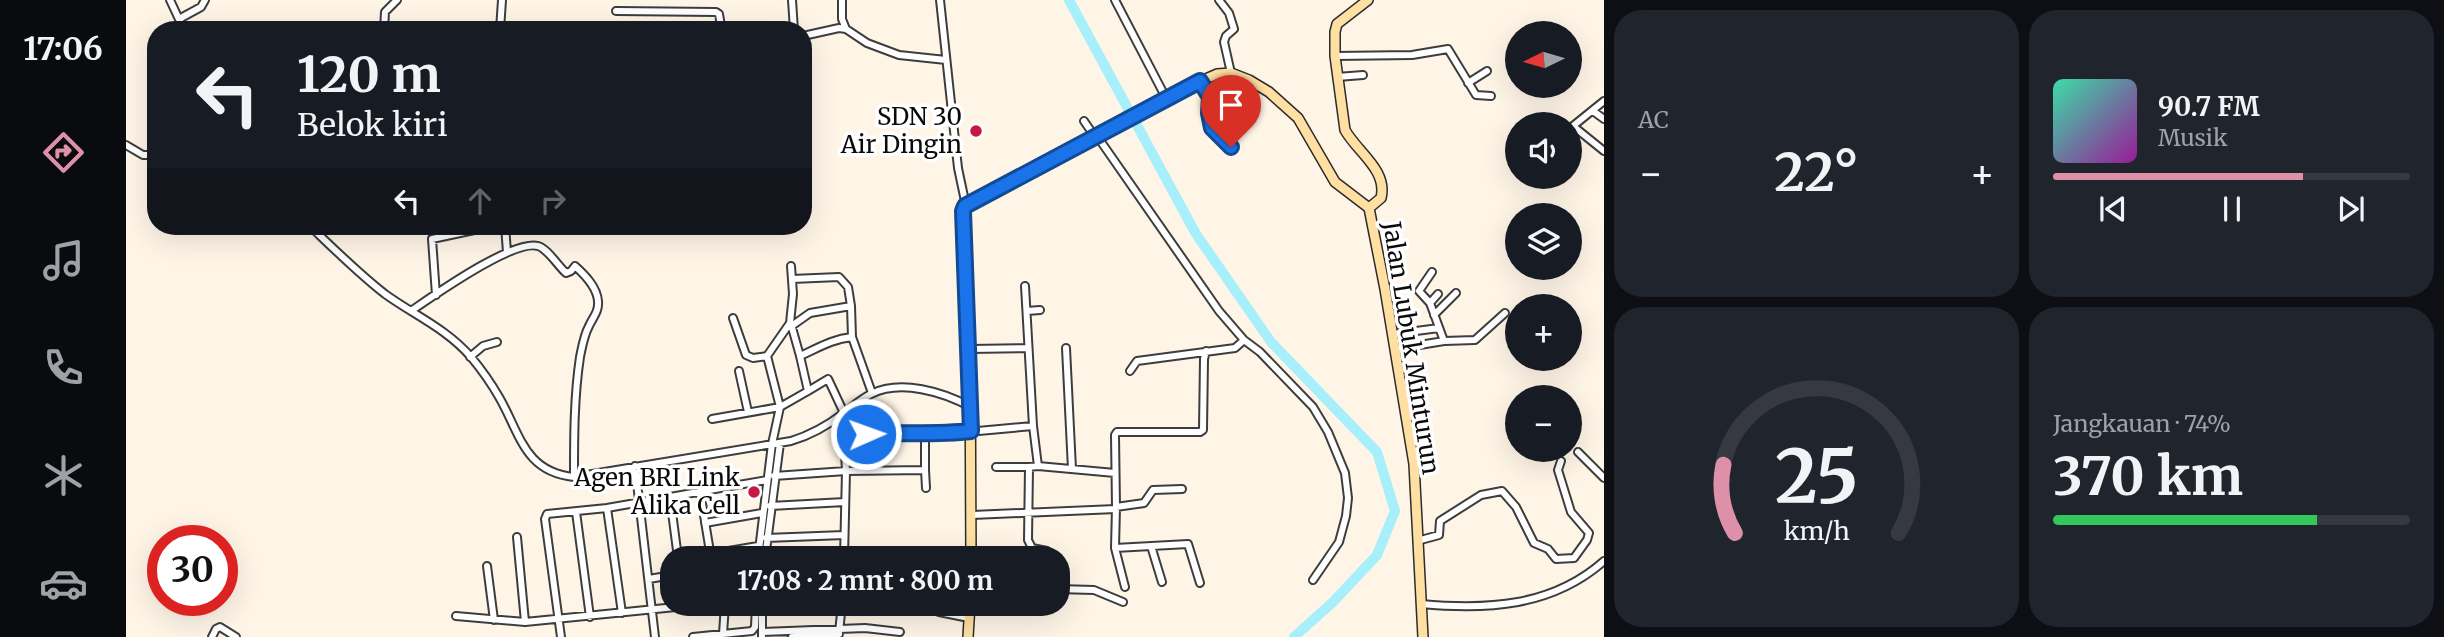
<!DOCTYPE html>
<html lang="id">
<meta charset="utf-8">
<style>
:root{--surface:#171b24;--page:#20242c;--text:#f1f3f6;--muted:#9ea1a6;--line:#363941;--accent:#dd90a7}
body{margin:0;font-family:Merriweather,serif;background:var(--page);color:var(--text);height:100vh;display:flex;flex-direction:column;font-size:26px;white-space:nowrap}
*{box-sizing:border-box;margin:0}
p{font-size:23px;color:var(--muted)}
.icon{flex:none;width:38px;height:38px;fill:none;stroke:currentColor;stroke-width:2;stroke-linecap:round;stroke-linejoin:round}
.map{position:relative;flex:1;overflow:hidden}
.panel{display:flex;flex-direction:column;gap:10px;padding:10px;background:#0d0f14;width:840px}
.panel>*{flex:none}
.hud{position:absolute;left:21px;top:21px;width:665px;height:214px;border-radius:28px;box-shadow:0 7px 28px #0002;background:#171b24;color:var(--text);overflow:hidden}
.needle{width:46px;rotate:265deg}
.tools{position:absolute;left:1379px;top:21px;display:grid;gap:14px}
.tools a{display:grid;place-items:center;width:77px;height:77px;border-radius:50%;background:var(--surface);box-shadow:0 7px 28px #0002;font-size:35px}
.speed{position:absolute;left:21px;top:525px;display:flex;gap:14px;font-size:35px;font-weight:700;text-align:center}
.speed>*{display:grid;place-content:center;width:91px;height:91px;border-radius:50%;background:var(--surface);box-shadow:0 7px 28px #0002;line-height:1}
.speed .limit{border:10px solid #d22;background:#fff;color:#111}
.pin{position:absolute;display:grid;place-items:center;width:60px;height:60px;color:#fff;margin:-72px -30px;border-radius:50% 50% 50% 0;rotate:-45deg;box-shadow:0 0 7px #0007}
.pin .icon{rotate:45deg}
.me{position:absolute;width:77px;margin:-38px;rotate:88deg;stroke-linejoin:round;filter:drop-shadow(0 0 5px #0008)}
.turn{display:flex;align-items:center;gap:24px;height:147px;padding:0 35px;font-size:32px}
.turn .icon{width:91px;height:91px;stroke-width:2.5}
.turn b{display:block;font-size:49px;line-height:60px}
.lanes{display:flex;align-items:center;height:66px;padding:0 35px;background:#0003;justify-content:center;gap:35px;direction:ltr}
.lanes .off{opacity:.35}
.big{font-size:52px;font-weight:700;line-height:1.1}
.panel .tile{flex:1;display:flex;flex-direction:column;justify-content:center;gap:10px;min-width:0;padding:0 24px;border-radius:28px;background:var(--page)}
.panel .dial{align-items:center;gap:0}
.dial svg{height:182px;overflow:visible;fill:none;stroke:var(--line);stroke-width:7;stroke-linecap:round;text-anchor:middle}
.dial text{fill:var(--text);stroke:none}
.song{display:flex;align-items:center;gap:21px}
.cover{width:84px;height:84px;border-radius:10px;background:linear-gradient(135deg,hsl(160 70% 55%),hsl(300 70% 35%))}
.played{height:7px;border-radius:4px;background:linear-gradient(90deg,var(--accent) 70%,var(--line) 70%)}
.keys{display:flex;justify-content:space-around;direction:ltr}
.heat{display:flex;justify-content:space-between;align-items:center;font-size:38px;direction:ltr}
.charge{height:10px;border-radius:5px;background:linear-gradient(90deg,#34c759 74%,var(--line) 0)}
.panel .tiles{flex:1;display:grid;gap:10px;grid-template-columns:repeat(2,1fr)}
.trip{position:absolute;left:534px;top:546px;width:410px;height:70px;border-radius:28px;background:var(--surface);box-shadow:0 7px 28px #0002;font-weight:700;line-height:70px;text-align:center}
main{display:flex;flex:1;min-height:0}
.tab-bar{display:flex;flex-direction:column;width:126px;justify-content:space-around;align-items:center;background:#090b0e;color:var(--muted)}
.tab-bar .icon{width:49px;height:49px}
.tab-bar .on{color:var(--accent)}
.tab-bar b{font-size:32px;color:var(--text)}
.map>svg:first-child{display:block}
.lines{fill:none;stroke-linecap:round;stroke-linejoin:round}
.river{stroke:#a6effb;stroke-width:10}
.street-casing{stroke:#3d3d3d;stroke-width:10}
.secondary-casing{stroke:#2c2c2c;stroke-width:12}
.street{stroke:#fff;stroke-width:6}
.secondary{stroke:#ffdfa2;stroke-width:9}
.route-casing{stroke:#114b97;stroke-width:18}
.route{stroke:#1a73e8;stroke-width:12}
.poi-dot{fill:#c41847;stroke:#fff;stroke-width:2.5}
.labels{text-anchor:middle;stroke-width:7;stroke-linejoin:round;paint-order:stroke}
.poi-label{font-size:24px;fill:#0a0a0a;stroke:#fff;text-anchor:end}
.street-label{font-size:24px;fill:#0a0a0a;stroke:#fff}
</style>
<main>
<nav class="tab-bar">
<b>17:06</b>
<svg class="icon on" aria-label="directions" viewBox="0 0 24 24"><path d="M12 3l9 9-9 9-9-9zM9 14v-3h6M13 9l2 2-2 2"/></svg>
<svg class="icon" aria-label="music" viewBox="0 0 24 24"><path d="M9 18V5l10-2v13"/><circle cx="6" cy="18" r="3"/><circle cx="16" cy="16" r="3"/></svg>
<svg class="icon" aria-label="phone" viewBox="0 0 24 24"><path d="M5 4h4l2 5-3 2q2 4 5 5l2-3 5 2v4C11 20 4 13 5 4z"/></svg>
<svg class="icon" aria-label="climate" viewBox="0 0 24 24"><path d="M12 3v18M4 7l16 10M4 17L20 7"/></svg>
<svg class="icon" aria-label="car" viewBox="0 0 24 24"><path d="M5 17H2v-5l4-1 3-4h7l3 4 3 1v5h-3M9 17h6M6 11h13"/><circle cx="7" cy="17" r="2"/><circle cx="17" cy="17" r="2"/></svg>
</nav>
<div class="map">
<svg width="1478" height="637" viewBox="0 0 1478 637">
<rect width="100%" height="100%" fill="#fff5e7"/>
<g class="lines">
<path class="river" d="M943 0 1070 234 1145 342 1251 452 1269 511 1251 555 1207 602 1168 637"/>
<g class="street-casing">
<path id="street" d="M44 0 58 30
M666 0 668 30
M716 0V19L720 29
M814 0 832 168 840 206
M989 0 1041 100
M1093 0 1103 13 1108 29 1100 36 1098 42 1105 73
M490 11 590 12 593 14 595 26 600 30
M53 19 75 7 79 0
M258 30 259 12 271 0
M374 30 376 0
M677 36 713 28 720 29 741 43 773 55 820 60
M1209 56 1286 55 1322 49 1350 95 1365 96
M1211 77 1237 75
M1075 81 1085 97 1083 113 1086 128 1105 147
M1342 83 1361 71
M1478 101 1447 126 1478 151
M1467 111 1478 119
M958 121 969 137
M971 136 1093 311 1118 340 1134 352 1187 407 1202 432 1219 473 1222 498 1220 516 1213 542 1187 580
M0 145 17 155H30
M184 226C208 249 232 273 259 294 288 315 321 329 345 357 355 369 365 383 373 397 394 433 398 472 448 477L665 441C685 435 701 426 718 413 726 407 735 399 745 394 775 379 817 392 845 407
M379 226 381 252
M666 279 713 277 722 287 725 306
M899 286 907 426
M310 295 306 239 367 226
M1304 303 1312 294
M285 311C307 296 387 239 412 246 422 249 432 266 440 273L445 271 449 266C459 275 471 287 472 301 473 312 467 317 463 326 458 335 456 347 454 357 448 397 448 437 448 477
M901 311 914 310
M1308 315 1330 293
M607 318 620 355 627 358 641 356
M665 324 674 356
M667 325 684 313 725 306 726 337
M1267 334 1313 328
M1318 341 1349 340 1379 313
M940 348 946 469
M844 349 901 348
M1269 349 1318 341 1304 303 1293 291 1306 272
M344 357 357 346 371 342
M613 371 622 412
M1004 371 1011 361 1109 348 1118 340
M682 391 702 379 718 413
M717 414 720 471 718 558
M586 419 654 407 682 391 674 356C692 348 706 339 726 337L746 393
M799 433 819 434 907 426 912 466 903 467 902 540 906 548 921 551 924 558
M1452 452 1478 478
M509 466 529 637
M912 466 989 473
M870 467H903
M799 470 800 488
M648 476 720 471 799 470V433L718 435
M1056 489 1027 490 1018 503 990 507 989 435 991 432H1074L1077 430 1078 359 1080 351
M574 491 585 558
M544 497 552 558
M644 506 719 502
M990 507 989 548 999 587
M481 508 496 613
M450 512 464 617
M846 515 990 509
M579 523 636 513
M391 537 399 622
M640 538 718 535
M1291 541 1313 535 1314 521 1355 495 1376 491 1390 507 1408 543 1422 549 1430 559 1448 558 1461 540 1463 533 1445 512 1432 470 1435 461
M1025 546 1036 582
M989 548 1062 544 1074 583
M585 554 632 546
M632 558 646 444 654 407 641 356 664 323 667 294 665 266
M639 558 654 443
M361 566 368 620
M523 579 546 575
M931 589 968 590 997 602
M636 604V637
M1295 604C1361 610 1426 607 1478 561
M813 612 843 618
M330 616 399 622 580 604
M636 632 739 628 774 632
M713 632 716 604
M597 634 599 604
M86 637 90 629 94 627 110 637
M435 637 419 519 421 514 481 508 641 480
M567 637 626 631 629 627 630 604
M666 637 713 634"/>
</g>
<g class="secondary-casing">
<path id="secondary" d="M1242 0 1211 24 1209 32V56L1219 130C1231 152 1262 170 1255 198L1243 208
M845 558 844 349 838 208 1075 81 1091 74 1105 73 1123 80 1143 92 1172 118 1209 182 1243 208 1259 289 1288 464 1297 637
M842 637 844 604"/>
</g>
<use href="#street" class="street"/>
<use href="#secondary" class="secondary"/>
</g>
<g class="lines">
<g class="route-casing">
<path id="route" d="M740 434C775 432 810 435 845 431L837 211 839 206 1074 81 1084 97 1083 113 1086 128 1105 147"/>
</g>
<use href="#route" class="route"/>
</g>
<g class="poi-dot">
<circle cx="850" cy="131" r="7"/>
<circle cx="628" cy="492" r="7"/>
</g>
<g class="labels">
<g class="poi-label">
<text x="836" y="125">SDN 30<tspan x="836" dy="28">Air Dingin</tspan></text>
<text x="614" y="486">Agen BRI Link<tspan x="614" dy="28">Alika Cell</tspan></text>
</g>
<g class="street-label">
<text transform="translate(1285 348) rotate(81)" y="8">Jalan Lubuk Minturun</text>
</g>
</g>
</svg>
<div class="tools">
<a><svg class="needle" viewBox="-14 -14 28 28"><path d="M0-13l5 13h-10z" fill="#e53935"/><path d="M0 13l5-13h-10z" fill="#9ea1a6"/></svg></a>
<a><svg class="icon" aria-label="sound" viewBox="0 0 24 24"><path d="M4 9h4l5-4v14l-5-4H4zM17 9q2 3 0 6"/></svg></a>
<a><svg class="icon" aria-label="layers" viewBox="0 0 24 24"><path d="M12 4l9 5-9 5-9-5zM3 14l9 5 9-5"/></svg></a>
<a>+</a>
<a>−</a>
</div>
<div class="speed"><div class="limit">30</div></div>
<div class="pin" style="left:1105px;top:147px;background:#d93025"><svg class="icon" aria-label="arrive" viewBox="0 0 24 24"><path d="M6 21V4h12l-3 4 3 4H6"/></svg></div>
<svg class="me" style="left:740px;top:434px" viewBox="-20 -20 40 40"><circle r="17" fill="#1a73e8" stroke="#fff" stroke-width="3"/><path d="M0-11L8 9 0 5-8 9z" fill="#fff"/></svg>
<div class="trip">17:08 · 2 mnt · 800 m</div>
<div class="hud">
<div class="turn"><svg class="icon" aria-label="left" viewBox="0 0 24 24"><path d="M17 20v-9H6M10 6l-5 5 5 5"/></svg><div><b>120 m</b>Belok kiri</div></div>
<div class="lanes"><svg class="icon" aria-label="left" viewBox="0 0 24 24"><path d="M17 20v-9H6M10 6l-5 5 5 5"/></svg><svg class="icon off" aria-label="ahead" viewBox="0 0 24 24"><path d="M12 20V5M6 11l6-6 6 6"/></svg><svg class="icon off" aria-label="right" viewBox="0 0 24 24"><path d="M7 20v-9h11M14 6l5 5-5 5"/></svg></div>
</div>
</div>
<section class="panel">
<div class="tiles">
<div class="tile"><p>AC</p>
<div class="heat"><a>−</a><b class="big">22°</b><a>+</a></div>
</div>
<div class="tile">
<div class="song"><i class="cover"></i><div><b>90.7 FM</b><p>Musik</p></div></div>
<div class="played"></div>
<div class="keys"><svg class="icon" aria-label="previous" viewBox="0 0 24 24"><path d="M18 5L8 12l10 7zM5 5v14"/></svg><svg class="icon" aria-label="pause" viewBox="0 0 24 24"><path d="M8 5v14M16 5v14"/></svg><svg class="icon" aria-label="next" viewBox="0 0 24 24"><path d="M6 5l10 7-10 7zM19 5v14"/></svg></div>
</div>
<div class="tile dial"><svg viewBox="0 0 100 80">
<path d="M14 69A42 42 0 1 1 86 69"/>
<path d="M14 69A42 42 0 0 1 9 39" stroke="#dd90a7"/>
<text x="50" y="56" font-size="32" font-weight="700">25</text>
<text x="50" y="72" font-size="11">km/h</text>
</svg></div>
<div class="tile"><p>Jangkauan · 74%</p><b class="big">370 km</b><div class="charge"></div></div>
</div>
</section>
</main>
